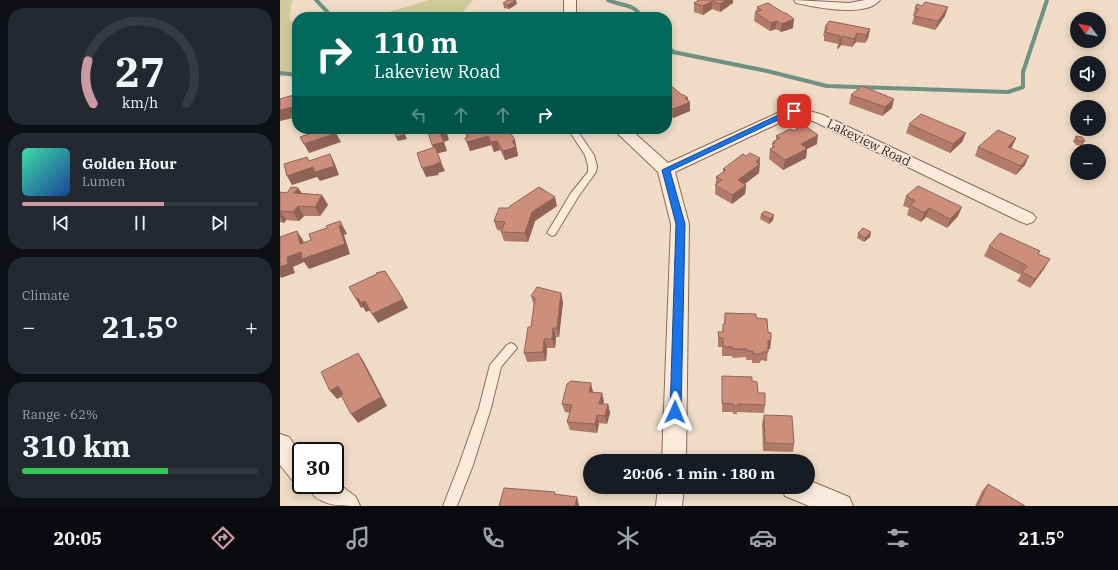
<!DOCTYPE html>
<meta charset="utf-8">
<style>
:root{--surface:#171b24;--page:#242831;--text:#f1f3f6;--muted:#9ea1a6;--line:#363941;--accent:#ca99a4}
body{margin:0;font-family:"IBM Plex Serif",serif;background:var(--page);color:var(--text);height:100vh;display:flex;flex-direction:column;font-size:15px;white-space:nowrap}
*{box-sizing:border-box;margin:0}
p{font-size:13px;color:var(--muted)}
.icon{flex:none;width:22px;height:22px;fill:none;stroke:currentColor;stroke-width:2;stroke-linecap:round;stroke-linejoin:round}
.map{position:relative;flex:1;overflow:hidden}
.drawer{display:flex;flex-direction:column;gap:8px;padding:8px;background:#0d0f14;width:280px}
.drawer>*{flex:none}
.guide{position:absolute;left:12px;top:12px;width:380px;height:122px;border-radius:16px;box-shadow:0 2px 10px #0003;background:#00695c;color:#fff;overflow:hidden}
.needle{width:26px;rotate:302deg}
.tools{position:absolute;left:790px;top:12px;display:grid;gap:8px}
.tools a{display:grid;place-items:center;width:36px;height:36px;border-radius:50%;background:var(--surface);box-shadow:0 2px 10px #0003;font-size:20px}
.speed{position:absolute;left:12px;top:442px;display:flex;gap:8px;font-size:20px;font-weight:700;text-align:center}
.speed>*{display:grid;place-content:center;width:52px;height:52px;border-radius:50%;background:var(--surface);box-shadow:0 2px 10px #0003;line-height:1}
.speed .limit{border:2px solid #111;border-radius:6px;background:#fff;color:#111}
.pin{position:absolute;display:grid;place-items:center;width:34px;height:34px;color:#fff;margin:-17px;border-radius:8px;box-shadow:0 2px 6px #0006}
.me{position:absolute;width:44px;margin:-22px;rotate:1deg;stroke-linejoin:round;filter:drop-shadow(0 0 3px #0008)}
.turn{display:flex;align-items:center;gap:14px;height:84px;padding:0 16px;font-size:18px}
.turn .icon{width:52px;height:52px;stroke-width:2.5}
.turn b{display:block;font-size:28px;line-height:34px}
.lanes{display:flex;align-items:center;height:38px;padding:0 16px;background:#0003;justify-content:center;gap:20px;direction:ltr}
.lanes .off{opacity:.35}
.big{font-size:30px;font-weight:700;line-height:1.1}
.drawer .card{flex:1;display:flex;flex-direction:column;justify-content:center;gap:6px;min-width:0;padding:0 14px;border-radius:16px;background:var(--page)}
.drawer .dial{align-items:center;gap:0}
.dial svg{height:104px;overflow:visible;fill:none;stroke:var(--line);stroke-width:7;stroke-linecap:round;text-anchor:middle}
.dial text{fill:var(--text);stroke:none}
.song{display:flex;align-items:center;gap:12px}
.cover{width:48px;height:48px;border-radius:6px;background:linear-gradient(135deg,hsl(160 70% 55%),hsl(220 70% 35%))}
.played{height:4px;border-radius:2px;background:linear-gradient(90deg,var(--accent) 60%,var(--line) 60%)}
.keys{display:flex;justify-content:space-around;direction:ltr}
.heat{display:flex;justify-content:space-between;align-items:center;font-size:22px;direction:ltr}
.charge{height:6px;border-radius:3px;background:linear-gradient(90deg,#34c759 62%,var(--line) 0)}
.trip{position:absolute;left:303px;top:454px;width:232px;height:40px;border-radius:20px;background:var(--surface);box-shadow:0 2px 10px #0003;font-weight:700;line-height:40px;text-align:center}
.dock{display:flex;height:64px;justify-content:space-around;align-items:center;background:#090b0e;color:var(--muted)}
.dock .icon{width:28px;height:28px}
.dock .on{color:var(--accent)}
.dock b{font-size:18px;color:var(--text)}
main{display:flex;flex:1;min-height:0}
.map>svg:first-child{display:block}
.green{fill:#ceca99}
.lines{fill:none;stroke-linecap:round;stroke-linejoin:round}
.stream{stroke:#6e9182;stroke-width:4}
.service-casing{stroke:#8b6c5b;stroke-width:2}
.minor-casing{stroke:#8b6c5b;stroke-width:2}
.service{fill:#f9eada;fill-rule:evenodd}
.minor{fill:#f9eada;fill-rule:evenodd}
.wall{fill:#b17a6b}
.shaded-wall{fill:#906357}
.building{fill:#ce8e7c;stroke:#906357}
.route{fill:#1a73e8;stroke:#114b97}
.labels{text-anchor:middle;stroke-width:3;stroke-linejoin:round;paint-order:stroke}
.street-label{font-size:13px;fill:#3b271f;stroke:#f6e7d6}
</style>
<main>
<section class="drawer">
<div class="card dial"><svg viewBox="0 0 100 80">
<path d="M14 69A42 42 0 1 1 86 69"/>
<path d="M14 69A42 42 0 0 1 10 36" stroke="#ca99a4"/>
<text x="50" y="56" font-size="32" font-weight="700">27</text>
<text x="50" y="72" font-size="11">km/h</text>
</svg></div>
<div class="card">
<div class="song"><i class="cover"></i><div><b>Golden Hour</b><p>Lumen</p></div></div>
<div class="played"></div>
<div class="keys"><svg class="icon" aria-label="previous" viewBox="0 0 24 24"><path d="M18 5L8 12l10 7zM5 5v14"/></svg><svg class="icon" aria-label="pause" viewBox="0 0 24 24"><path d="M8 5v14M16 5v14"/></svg><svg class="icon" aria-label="next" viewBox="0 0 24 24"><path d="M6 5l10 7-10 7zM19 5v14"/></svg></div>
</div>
<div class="card"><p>Climate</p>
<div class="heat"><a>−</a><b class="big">21.5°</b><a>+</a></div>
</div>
<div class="card"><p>Range · 62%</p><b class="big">310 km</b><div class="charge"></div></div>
</section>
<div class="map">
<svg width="838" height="506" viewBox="0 0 838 506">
<rect width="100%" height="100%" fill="#efdbc6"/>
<path class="green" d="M0 0H12L9 21H17V73L0 77Z
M149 0H193L178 17H92Z"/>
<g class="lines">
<path class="stream" d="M36 0 52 17
M328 0C340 6 355 3 361 17
M387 46 393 52
M389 53 393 52 487 71 547 86 728 92 743 87V72L767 0
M0 73 17 75"/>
<g class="service-casing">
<path id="service" d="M288 129H296L314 155 317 166 316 172 298 197 275 235 272 236 267 233 291 193 308 172V166L305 155Z
M231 343 235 345 237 348 221 367 211 408 193 465 177 506H163L179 465 199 408 210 365 227 345Z"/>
</g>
<g class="minor-casing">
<path id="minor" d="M284 0H296V17H284Z
M514 0 569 3 585 0H600C587 18 534 7 516 3Z
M513 106 543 115 753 214 756 218 753 222 747 224 741 222 533 121 514 116 395 172 409 224 406 461H382L391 224 378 172 333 129H350L388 163Z
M0 434 9 437 21 454V483L12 480 0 465Z
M528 480 569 497 573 506H529L505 496 501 487H528Z
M55 481 76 497 80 506C57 506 37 506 26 485H55Z
M378 487H404L402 506H376Z"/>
</g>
<use href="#service" class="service"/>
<use href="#minor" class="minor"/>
</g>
<path class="wall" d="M419 0H453V3L440 12 432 9 423 15 414 12V3Z
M223 3 237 4 229 9 224 8Z
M477 7 513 28 501 32 496 29 490 31 474 21 475 12H476Z
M635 8 665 16 655 30 632 24 634 16H633Z
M545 27 590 29 588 38 585 43 576 42 572 47 561 45 558 49 557 48 558 44 544 41V36H543Z
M387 85 402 95 408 98V100L410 102V111L393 118 387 112Z
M571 95 612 108 602 116 569 104Z
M629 124 686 133 682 142 670 153 626 133Z
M184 129H218L235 140 238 156 225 160 220 150 214 152 211 145 190 151 185 138H187Z
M496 136 537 144 527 149 526 158 503 170 489 159 490 149 492 148 493 142 496 140Z
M796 136 805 141 802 146 796 145 793 141Z
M736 138 731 148 745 165 736 175 695 156 698 147Z
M479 164H480L479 173 465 184 466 185 465 194 452 204 435 194 436 177 443 172V169Z
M18 188 22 193 42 195 48 205 40 216H24L19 221 6 220 4 223 0 222V192L7 193Z
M626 196 678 216 667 228 646 217 641 222 627 215 629 208 623 206Z
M277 206 255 221 248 242 224 241 221 232 222 231 217 230 214 221 229 208Z
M481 214 493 220 489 224 480 219Z
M591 232 590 237 584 242 577 238 578 233Z
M709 246 760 251 758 254 764 269 750 288 737 281 741 275 704 256Z
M251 296 283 302 279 337H276L275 348H267L266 361 247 362 244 353 251 327 254 305Z
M445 313 476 318 488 332 491 340 490 349H488L487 361 481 360 480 363H472V360H466V357L453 358 452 356H442V347H438V332H442L444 324Z
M442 376 472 381 478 393 485 405 484 413 457 412V414H453V412H442Z
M313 392 324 401 323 404H328L330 413 327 424 319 423 317 433 290 430 287 422 290 413 285 412 282 404Z
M484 415 514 444 513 452 483 451 482 424Z
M708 484 745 506H695L702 491Z"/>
<path class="shaded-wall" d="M236 0 237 4 229 9 228 5Z
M446 0H453V3L440 12V4Z
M432 1V9L423 15V6Z
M668 7 665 16 655 30 658 21Z
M514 19 513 28 501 32V24Z
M497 21 496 29 490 31 491 23Z
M590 29 588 38 585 43 586 35Z
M577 33 576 42 572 47 574 39Z
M562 36 561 45 558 49 560 40Z
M405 98H408V103L410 102V111L393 118V109Z
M614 99 612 108 602 116 605 107Z
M12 107 17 109V117L0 121V110Z
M166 130 169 140 164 142 167 151 156 154 152 145 160 133Z
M56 133 61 142 29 153 24 144Z
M686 133 682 142 670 153 673 144Z
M125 134 127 139 118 141 116 137Z
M538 135 537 144 527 149 526 158 503 170 505 160 521 144Z
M208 136 211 145 190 151 187 142Z
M736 138 732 147 724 156 728 147Z
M235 140 238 156 225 160 223 151 232 141Z
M217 141 220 150 214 152 211 142Z
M50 154 55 164 59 175 40 181 37 177 12 185 7 176 29 161 27 157 36 172Z
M749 156 745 165 736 175 741 166Z
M480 158 479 173 457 189 458 180Z
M161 162 165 171 158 173 159 175 146 177 142 168Z
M466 185 465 194 452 204V195Z
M18 188 24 197 14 193Z
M42 195 48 205 40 216 35 207Z
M275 197 277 206 255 221 248 242 245 233 252 212Z
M18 206 24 216 19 221 13 212Z
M682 207 678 216 667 228 670 219Z
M649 208 646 217 641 222 644 213Z
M0 211 6 220 4 223 0 216Z
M494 215 493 220 489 224 490 219Z
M60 221 65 230 67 234 64 235 70 254 29 269 24 262 13 267 15 273 1 278 0 276V267L7 257 21 252 59 226Z
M17 231 23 240 27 253 20 244Z
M591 232 590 237 584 242 585 238Z
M770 259 764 269 750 288 755 279Z
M281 293 283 302 279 337 277 328Z
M78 298 85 301 91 310 86 312 83 307 81 308 76 299Z
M123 299 128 308 98 323 92 314Z
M273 328 276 337 275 348 272 339Z
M264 339 267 348 266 361 263 352Z
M491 340 490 349 487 350 488 341Z
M78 353 84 362 107 406 78 423 71 414Z
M311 383 313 392H309Z
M58 386 65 395 57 399 50 391Z
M322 393 324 401 321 412 319 404Z
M328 404 330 413 327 424 325 416Z
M317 415 319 423 317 433 315 424Z
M297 497 299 505V506H295Z"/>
<path class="building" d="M228 0H236L228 5 223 3Z
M419 0H446L440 4 432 1 423 6 414 3Z
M645 2 668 7 658 21 634 16 639 9 635 8 637 4 642 6Z
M488 3 504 13H506L514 19 501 24 497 21 491 23 475 12 482 10 477 7Z
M549 21 590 29 586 35 577 33 574 39 562 36 560 40H558L560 36 545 32 548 28 545 27Z
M389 84 402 95H404L408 98H405L410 102 393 109 387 104V85Z
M582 86 614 99 605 107 571 95Z
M17 94V109L13 110 12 107 0 110V99Z
M641 114 686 133 673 144 629 124Z
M524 125 538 135 521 144 527 149 505 160 490 149 495 147 492 144 495 143 493 142 500 138 496 136 510 129 513 131Z
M27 129H54L56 133 24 144 20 137 29 134Z
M147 129H165L166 130 160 133 164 142 152 145Z
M184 129H214L215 131 221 129H228L235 140 232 141 236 147 223 151 217 141 211 142 208 136 187 142 185 138 188 137Z
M718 130 736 138 728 147 749 156 741 166 698 147Z
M124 131 125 134 116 137 115 133Z
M796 136 802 137 805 141H798Z
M155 147 161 162 155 164V165L142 168 137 153Z
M470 153 480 158 476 162 480 164 458 180 466 185 452 195 435 185 442 180 436 177 446 170 443 169 463 154 466 156Z
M50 154 54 166 35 172 33 167 7 176 4 164 27 157 29 161Z
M638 186 682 207 670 219 649 208 644 213 630 205 635 201 626 196Z
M11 187 18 188 14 193 42 195 35 207 18 206 13 212 0 211V192L7 193Z
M259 187 275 197 252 212 245 233 221 232 225 222 214 221 219 208H229L230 206Z
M485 211 494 215 490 219 481 214Z
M60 221 62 225 59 226 65 244 22 259 21 252 7 257 8 264 0 267V237L17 231 20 244 31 240 29 234 47 228 46 226Z
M583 228 591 232 585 238 578 233Z
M720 233 760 251 758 254 770 259 755 279 742 272 747 266 709 246Z
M105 271 123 299 92 314 85 301 81 303 78 298 76 299 69 287 97 274 96 273Z
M257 287 281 293 277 328H273L272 339H264L263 352 244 353 248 327H251L255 298 251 296Z
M445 313 476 314V318L487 319 488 332 491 333V340L488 341V352H482V354H473V351H467V349H453V347H443V338H439L438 332H443V324H445Z
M78 353 101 397 71 414 61 395 63 394 58 386 50 391 41 372Z
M442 376 472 377V381L477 382 478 393H485V405L458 404V406H454V404L442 403Z
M291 381 311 383 309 392 322 393 319 404H328L325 416 317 415 315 424 287 422 292 405 282 404 287 384Z
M484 415 512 416 514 444 485 443Z
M708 484 745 506H698Z
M224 488 275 492 274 494 297 497 295 506H219Z"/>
<path class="route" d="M511 109H516L517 111 390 171 405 224 401 412 399 415 395 417 391 415 390 412 396 224 382 170Z"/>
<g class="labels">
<g class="street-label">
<text transform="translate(589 142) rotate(26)" y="5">Lakeview Road</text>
</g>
</g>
</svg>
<div class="tools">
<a><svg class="needle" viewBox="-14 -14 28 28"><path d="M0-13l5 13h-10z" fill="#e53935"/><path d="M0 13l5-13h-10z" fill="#9ea1a6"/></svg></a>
<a><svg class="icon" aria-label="sound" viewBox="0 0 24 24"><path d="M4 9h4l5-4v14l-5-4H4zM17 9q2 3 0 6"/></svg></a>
<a>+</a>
<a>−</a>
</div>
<div class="speed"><div class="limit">30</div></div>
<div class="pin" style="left:514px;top:111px;background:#d93025"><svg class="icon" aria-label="arrive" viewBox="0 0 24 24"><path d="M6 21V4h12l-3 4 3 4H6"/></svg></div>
<svg class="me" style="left:395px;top:412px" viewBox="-20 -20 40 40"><path d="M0-17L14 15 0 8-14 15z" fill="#1a73e8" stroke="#fff" stroke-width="4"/></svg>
<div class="trip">20:06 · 1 min · 180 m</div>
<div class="guide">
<div class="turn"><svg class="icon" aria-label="right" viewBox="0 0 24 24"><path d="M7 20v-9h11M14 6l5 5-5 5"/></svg><div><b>110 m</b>Lakeview Road</div></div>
<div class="lanes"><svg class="icon off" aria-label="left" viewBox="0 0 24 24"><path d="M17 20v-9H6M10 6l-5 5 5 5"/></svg><svg class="icon off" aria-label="ahead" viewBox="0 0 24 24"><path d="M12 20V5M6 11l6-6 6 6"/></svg><svg class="icon off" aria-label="ahead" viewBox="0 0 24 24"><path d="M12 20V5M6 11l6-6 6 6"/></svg><svg class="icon" aria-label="right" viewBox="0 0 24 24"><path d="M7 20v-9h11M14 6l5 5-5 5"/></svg></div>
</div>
</div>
</main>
<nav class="dock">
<b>20:05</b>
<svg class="icon on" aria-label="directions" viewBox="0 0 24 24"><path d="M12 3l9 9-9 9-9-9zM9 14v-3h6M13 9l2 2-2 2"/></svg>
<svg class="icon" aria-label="music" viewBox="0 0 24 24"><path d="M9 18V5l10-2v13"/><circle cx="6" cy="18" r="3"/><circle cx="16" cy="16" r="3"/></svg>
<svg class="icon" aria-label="phone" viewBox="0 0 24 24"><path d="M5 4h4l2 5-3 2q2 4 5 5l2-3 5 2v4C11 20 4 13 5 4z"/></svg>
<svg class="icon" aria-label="climate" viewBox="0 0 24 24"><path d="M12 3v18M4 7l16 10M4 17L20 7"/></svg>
<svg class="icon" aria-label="car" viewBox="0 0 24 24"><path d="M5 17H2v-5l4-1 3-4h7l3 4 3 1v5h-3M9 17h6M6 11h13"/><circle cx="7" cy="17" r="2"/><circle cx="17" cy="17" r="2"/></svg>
<svg class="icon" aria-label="filters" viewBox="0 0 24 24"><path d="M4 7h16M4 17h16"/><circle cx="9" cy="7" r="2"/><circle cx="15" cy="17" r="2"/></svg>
<b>21.5°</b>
</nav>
